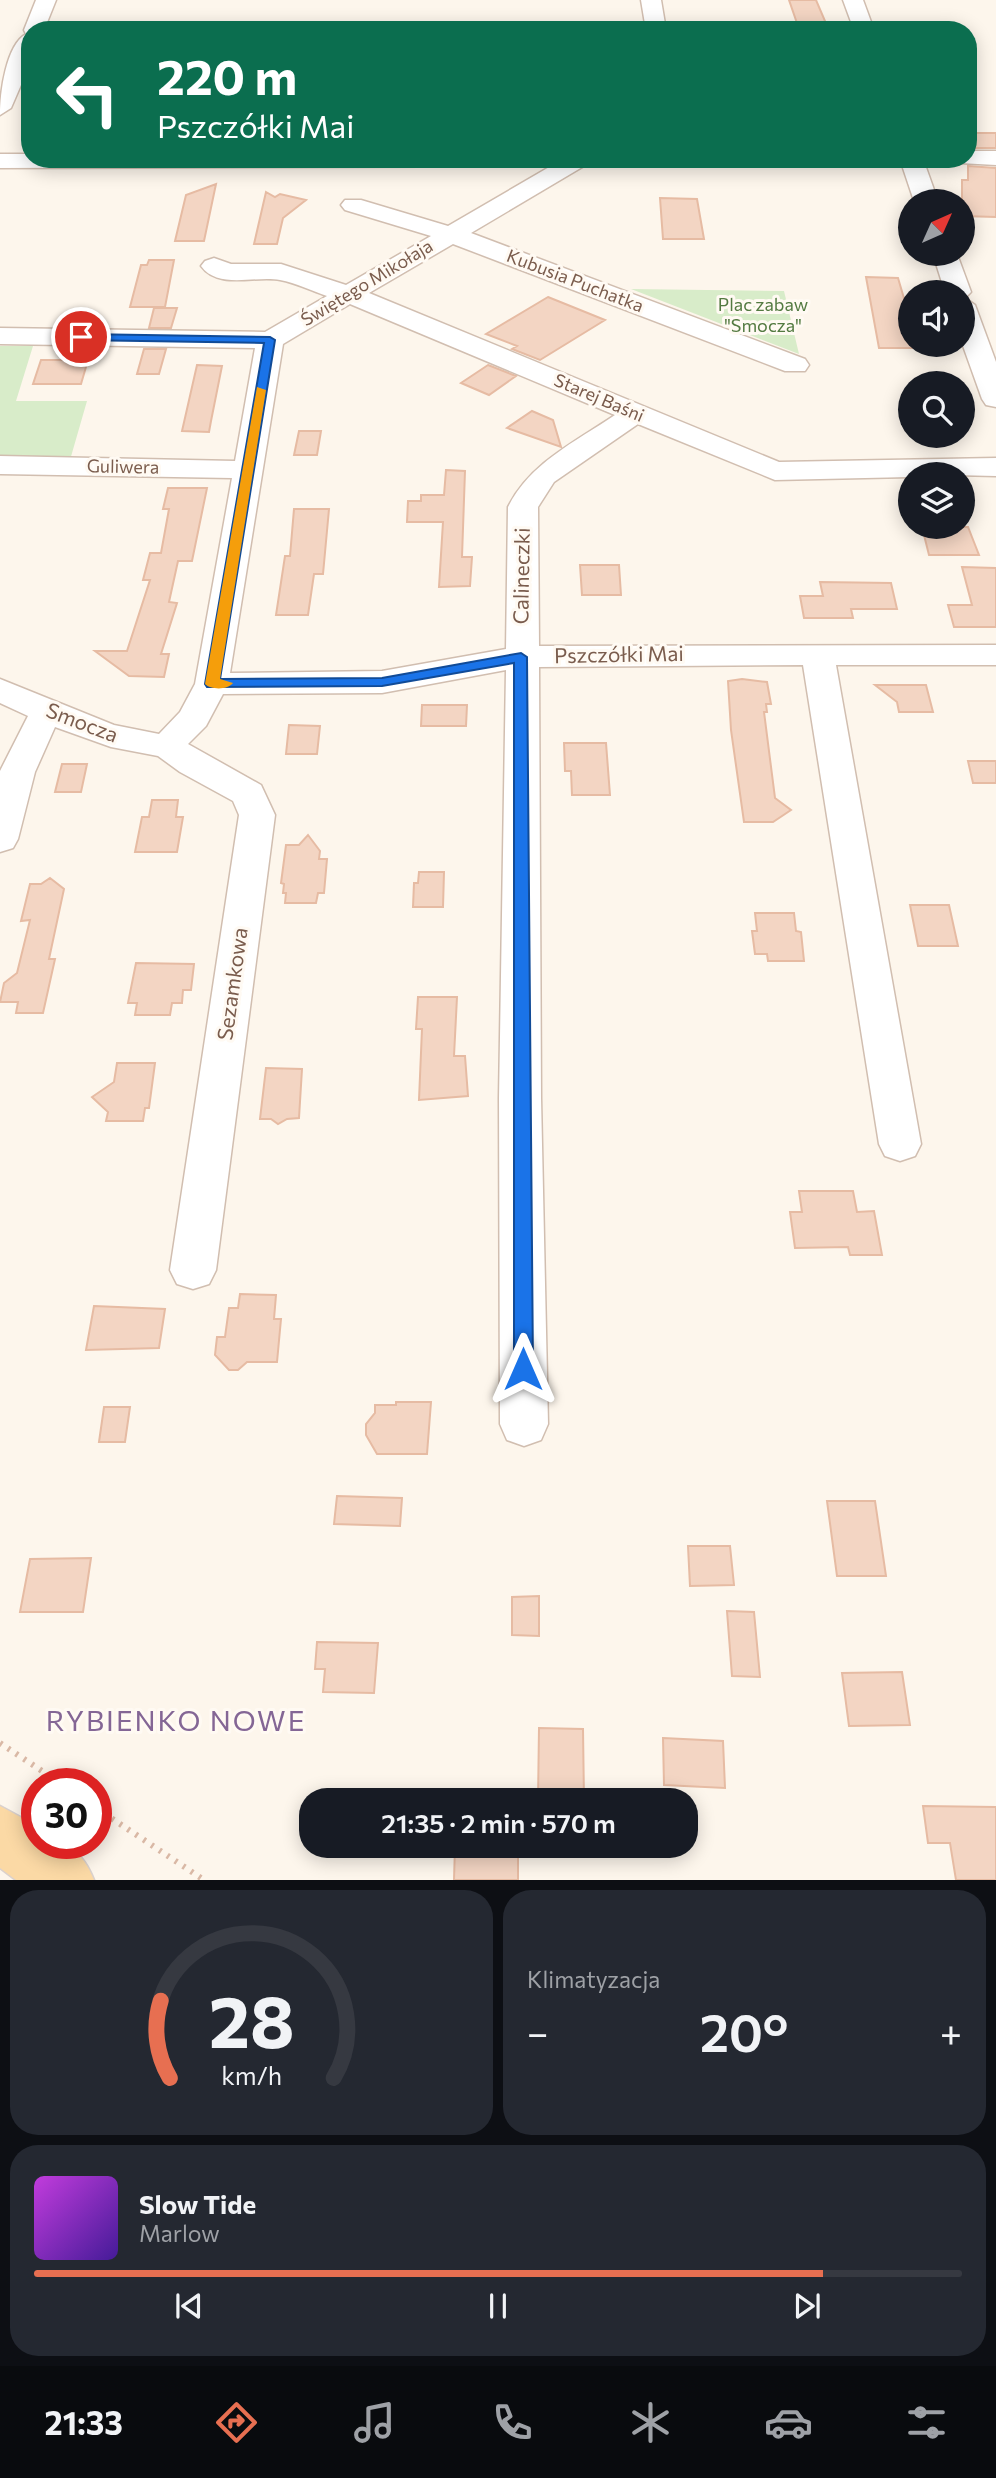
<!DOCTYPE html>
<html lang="pl">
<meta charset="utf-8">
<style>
:root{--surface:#171b24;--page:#242831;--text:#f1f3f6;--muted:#9ea1a6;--line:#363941;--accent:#e76f51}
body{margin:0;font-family:Commissioner,sans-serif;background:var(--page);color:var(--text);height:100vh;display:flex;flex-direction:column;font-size:26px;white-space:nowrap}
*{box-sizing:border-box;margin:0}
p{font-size:23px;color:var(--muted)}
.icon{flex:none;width:38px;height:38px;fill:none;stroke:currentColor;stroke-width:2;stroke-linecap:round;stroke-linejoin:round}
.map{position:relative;height:1880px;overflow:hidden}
.drawer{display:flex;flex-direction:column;gap:10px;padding:10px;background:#0d0f14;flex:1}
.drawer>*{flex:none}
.top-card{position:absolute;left:21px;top:21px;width:956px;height:147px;border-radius:28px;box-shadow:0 4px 18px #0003;background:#0b6e4f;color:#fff;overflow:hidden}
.needle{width:46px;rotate:45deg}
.buttons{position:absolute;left:898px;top:189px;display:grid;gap:14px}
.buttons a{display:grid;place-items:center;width:77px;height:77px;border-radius:50%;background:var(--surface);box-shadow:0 4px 18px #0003;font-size:35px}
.speed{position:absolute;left:21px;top:1768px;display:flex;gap:14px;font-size:35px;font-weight:700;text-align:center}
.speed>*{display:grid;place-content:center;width:91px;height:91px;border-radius:50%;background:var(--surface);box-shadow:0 4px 18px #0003;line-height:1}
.speed .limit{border:10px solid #d22;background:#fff;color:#111}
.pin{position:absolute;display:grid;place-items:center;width:60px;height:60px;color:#fff;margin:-30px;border:4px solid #fff;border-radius:50%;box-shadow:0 2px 7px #0007}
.me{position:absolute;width:77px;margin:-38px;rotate:0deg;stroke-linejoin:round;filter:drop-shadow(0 0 5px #0008)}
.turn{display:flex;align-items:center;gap:24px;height:147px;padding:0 21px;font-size:32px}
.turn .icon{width:91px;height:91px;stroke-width:2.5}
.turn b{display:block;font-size:49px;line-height:60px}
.big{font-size:52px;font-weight:600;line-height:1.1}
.drawer .card{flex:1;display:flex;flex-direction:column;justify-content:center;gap:10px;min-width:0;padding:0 24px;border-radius:28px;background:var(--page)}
.drawer .dial{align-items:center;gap:0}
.dial svg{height:182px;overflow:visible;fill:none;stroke:var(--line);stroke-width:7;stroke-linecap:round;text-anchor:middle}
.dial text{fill:var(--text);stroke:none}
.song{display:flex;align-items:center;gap:21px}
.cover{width:84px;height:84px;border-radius:10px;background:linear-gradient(135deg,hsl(290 70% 55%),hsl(260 70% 35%))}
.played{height:7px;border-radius:4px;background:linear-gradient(90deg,var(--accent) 85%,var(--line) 85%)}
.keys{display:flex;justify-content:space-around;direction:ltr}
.heat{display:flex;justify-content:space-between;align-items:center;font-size:38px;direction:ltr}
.drawer .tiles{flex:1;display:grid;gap:10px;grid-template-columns:1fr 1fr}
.card:last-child{grid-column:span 2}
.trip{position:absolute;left:299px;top:1788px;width:399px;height:70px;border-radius:28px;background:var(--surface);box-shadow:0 4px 18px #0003;font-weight:600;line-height:70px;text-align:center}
.menu{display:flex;height:112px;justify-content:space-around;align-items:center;background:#090b0e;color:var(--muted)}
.menu .icon{width:49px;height:49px}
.menu .selected{color:var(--accent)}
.menu b{font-size:32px;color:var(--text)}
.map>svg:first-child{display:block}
.green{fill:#d8ecc9}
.building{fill:#f3d5c3;stroke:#e6bba3;stroke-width:2}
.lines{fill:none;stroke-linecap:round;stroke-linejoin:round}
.minor-casing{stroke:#d1beb0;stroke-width:3}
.major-casing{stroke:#dad1cd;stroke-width:3}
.path{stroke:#d9b8a5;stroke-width:6;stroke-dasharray:2.5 7;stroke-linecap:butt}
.minor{fill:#fff;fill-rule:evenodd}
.major{fill:#fbd9a5;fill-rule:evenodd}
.route{fill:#1a73e8;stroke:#114b97;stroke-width:2}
.slow{fill:#f59e0b}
.labels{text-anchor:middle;stroke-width:6;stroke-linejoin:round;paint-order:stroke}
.far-street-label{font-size:18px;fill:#7a5c4d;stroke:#fffaf3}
.far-park-label{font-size:18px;fill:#537a41;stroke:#fffaf3}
.street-label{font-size:21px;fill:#7a5c4d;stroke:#fffaf3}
.near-quarter-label{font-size:28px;letter-spacing:2px;fill:#846695;stroke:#fffaf3}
</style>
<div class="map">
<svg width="996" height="1880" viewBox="0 0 996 1880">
<rect width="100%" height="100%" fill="#fdf6ec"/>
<path class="green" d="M631 289 784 291 799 354Z
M0 346H33L16 401H87L70 460 0 458Z"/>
<path class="building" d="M789 0H816L828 28 799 29Z
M968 133H996V148H968Z
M968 166 996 168V217L962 216V180H968Z
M216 184 204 241H175L186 195Z
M266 192 275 197 280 194 306 200 283 218 277 244H254Z
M660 198 697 199 704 239H663Z
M149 260H174L165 307H130L141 265H147Z
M866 277 898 278 908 312 910 345 915 348H879Z
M548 297 605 320 540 360 512 349 517 346 486 334Z
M154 308H177L171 328H149Z
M144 349H166L159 374H137Z
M41 360H88L81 384H33Z
M197 365 222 366 211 421 209 432 182 431Z
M488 365 516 376 489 395 461 383Z
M532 411 553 420 561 447 507 428Z
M299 431H321L317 455H294Z
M446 470 465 471 462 557H472L470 586 439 587 443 522H407L408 501H421V495H444Z
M168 488H207L192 561H178L169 602 177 603 161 654H169L164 677 129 676 95 651H127L150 580H143L150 553H161L169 509H163Z
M294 509H329L323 574H314L308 615H276L285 556H290Z
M922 527H968L979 555H929Z
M580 565H619L621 595H582Z
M962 567 996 568V627H954L948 605H972Z
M820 582 891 583 897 609H851L853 618H804L800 596H823Z
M742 679 767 682 771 704H766L767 712H764L775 798 791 810 773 822H744L731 730 728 681Z
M875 685H926L933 712H899L897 702Z
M422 705H467L466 726H421Z
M289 725 320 726 317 754H286Z
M564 743H606L610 795H572L571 771H565Z
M968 761H996V783H973Z
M62 764H87L81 792H55Z
M152 800H178L176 817H183L177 852H135L142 817H149Z
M308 835 320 851 319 859H327L324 893H318L316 903H285L286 893H283L284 884 281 883 286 845H299Z
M419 872H444L443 907H413L414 883H418Z
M50 878 64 889 49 959H55L43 1013H16L18 1002H0L4 983 17 973 30 920 21 921 30 884H41Z
M910 905H949L958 946H918Z
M755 913H794L796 931 801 932 804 961H768L767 954H755L752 931H757Z
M136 963 194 964 191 990H183L182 1003H172L170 1015H135L137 1003H128Z
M418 997H457L454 1056H465L468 1096 419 1100 422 1029H416Z
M117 1063H155L149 1108H145L143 1121H106L108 1112 92 1097 114 1082Z
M266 1068 302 1069 299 1118 287 1119 278 1124 271 1119H260Z
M799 1191H853L857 1212 874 1211 882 1255H850L848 1247 795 1248 790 1212H802Z
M240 1294 276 1295 274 1319H281L277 1362H247L238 1370H229L215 1355 217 1337H225L229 1308H238Z
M94 1306 165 1309 159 1348 86 1350Z
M396 1402H431L427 1454H377L366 1435V1424L375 1413V1405H396Z
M104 1407H130L125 1442H99Z
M337 1496 402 1498 400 1526 334 1524Z
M827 1501H875L886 1576H837Z
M688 1546H730L734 1585 690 1586Z
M91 1558 83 1612H20L30 1559Z
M539 1596V1636L512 1635V1597Z
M727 1611 754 1612 760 1677 732 1676Z
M317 1642 378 1643 374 1693 323 1692 325 1669H315Z
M902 1672 910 1725 849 1726 842 1673Z
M539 1728 583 1729 584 1801H538Z
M663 1738 723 1741 725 1788 664 1785Z
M923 1806 996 1807V1880H956L950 1843H928Z
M455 1846H518V1880H454Z"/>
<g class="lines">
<g class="minor-casing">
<path id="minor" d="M36 0H56L44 30H30V64L11 108 0 115C0 93 6 45 26 34L24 30Z
M641 0H661L666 30H646Z
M843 0H863L874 30H854Z
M968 151H996V165L960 163 957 159H968Z
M0 154H30V159H769L758 166H584L471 233 805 359 809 365 805 371H785L453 244 369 293 779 462 996 458V476L910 474V477L775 480 638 424 554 482 538 507 539 646 996 645V665H836L921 1144 915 1156 900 1161 885 1156 879 1144 803 665 539 667 541 1098 548 1424 541 1440 524 1446 507 1440 500 1424 499 1098 506 670 382 693 223 694 206 726 188 744 261 785 275 815 216 1270 209 1284 193 1289 177 1284 170 1270 239 815 233 801 180 772 158 756 111 747 55 727 35 772 18 839 13 848 0 852V771L28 716 0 703V679L114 725 159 734 180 712 195 684 232 478 0 474V456L235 461 255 348 0 344V328L265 332 327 296C312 291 296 283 280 280 256 275 218 290 201 266L205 261 214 258 231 264H281L346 285 431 236 345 210 341 205 345 200H361L448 226 551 166 0 168ZM350 304 615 415C575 442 530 463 508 507L506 649 382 671 230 673 283 344Z
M900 159H923L938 201H914Z
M933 254H957L971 292 965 298 975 305 996 362V407L986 405 982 399 962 343V292H945Z"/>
</g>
<g class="major-casing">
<path id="major" d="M0 1806 37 1826V1843C68 1843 82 1850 94 1880H16L0 1868Z"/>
</g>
<path class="path" d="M0 1743 60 1783
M96 1808 204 1880"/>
<use href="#minor" class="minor"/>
<use href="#major" class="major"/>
</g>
<path class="route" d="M81 334 270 337 275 340 220 679 382 678 521 653 527 657 533 1369 530 1376 523 1378 517 1376 514 1369V663L382 686 207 687 205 684 264 343 77 340 76 337Z"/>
<path class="slow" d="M257 387 266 390 220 679 233 683C228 690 211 690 205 684Z"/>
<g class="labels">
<g class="far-street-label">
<text transform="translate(575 281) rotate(21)" y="6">Kubusia Puchatka</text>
<text transform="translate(367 283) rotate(-31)" y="6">Świętego Mikołaja</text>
<text transform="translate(599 398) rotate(23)" y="6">Starej Baśni</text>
<text transform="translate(123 467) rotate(1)" y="6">Guliwera</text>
</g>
<g class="far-park-label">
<text x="763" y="311">Plac zabaw<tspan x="763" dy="21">"Smocza"</tspan></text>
</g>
<g class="street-label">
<text transform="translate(522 576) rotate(-89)" y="7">Calineczki</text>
<text transform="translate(619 655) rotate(-1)" y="7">Pszczółki Mai</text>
<text transform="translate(82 723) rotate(21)" y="7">Smocza</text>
<text transform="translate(233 984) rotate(-82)" y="7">Sezamkowa</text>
</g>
<g class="near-quarter-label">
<text x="176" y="1731">RYBIENKO NOWE</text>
</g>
</g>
</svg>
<div class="buttons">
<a><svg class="needle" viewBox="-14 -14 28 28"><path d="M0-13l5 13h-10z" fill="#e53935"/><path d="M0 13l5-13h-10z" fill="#9ea1a6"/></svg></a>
<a><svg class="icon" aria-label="sound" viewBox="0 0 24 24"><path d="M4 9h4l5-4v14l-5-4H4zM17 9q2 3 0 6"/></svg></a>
<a><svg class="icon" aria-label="search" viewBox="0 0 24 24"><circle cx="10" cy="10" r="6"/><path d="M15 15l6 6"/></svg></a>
<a><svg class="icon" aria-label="layers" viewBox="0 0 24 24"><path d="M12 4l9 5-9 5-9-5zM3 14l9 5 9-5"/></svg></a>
</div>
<div class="speed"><div class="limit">30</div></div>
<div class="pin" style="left:81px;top:337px;background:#d93025"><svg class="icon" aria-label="arrive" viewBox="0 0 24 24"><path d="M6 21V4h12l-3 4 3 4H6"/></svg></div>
<svg class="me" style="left:523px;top:1369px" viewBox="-20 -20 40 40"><path d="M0-17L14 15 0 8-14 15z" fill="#1a73e8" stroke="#fff" stroke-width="4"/></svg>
<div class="trip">21:35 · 2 min · 570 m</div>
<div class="top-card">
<div class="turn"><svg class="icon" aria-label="left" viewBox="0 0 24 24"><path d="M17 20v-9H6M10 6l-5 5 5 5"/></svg><div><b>220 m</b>Pszczółki Mai</div></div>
</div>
</div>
<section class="drawer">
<div class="tiles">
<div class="card dial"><svg viewBox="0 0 100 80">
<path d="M14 69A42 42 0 1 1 86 69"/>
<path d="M14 69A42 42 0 0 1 10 35" stroke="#e76f51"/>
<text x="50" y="56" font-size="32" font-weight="700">28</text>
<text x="50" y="72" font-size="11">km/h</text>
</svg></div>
<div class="card"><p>Klimatyzacja</p>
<div class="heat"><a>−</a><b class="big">20°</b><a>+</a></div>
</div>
<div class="card">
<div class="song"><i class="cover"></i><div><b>Slow Tide</b><p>Marlow</p></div></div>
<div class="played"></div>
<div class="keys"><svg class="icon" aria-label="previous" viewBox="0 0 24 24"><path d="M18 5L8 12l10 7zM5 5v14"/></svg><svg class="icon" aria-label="pause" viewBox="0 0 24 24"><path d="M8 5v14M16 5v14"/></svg><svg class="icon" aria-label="next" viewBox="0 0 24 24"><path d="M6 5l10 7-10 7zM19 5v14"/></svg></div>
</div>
</div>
</section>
<nav class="menu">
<b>21:33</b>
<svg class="icon selected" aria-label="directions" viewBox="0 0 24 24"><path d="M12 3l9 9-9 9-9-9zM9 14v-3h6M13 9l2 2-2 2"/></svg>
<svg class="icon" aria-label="music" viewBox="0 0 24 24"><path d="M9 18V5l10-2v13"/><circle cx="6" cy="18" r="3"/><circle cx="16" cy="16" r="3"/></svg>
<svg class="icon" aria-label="phone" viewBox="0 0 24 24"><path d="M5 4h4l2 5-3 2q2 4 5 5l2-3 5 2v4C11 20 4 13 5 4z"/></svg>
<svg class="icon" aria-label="climate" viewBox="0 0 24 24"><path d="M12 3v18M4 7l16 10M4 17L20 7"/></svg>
<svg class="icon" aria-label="car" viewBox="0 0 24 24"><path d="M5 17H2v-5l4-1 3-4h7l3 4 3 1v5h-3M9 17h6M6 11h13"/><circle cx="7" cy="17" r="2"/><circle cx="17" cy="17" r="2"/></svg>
<svg class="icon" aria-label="filters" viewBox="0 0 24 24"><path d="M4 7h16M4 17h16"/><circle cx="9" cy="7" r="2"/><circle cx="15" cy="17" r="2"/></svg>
</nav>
